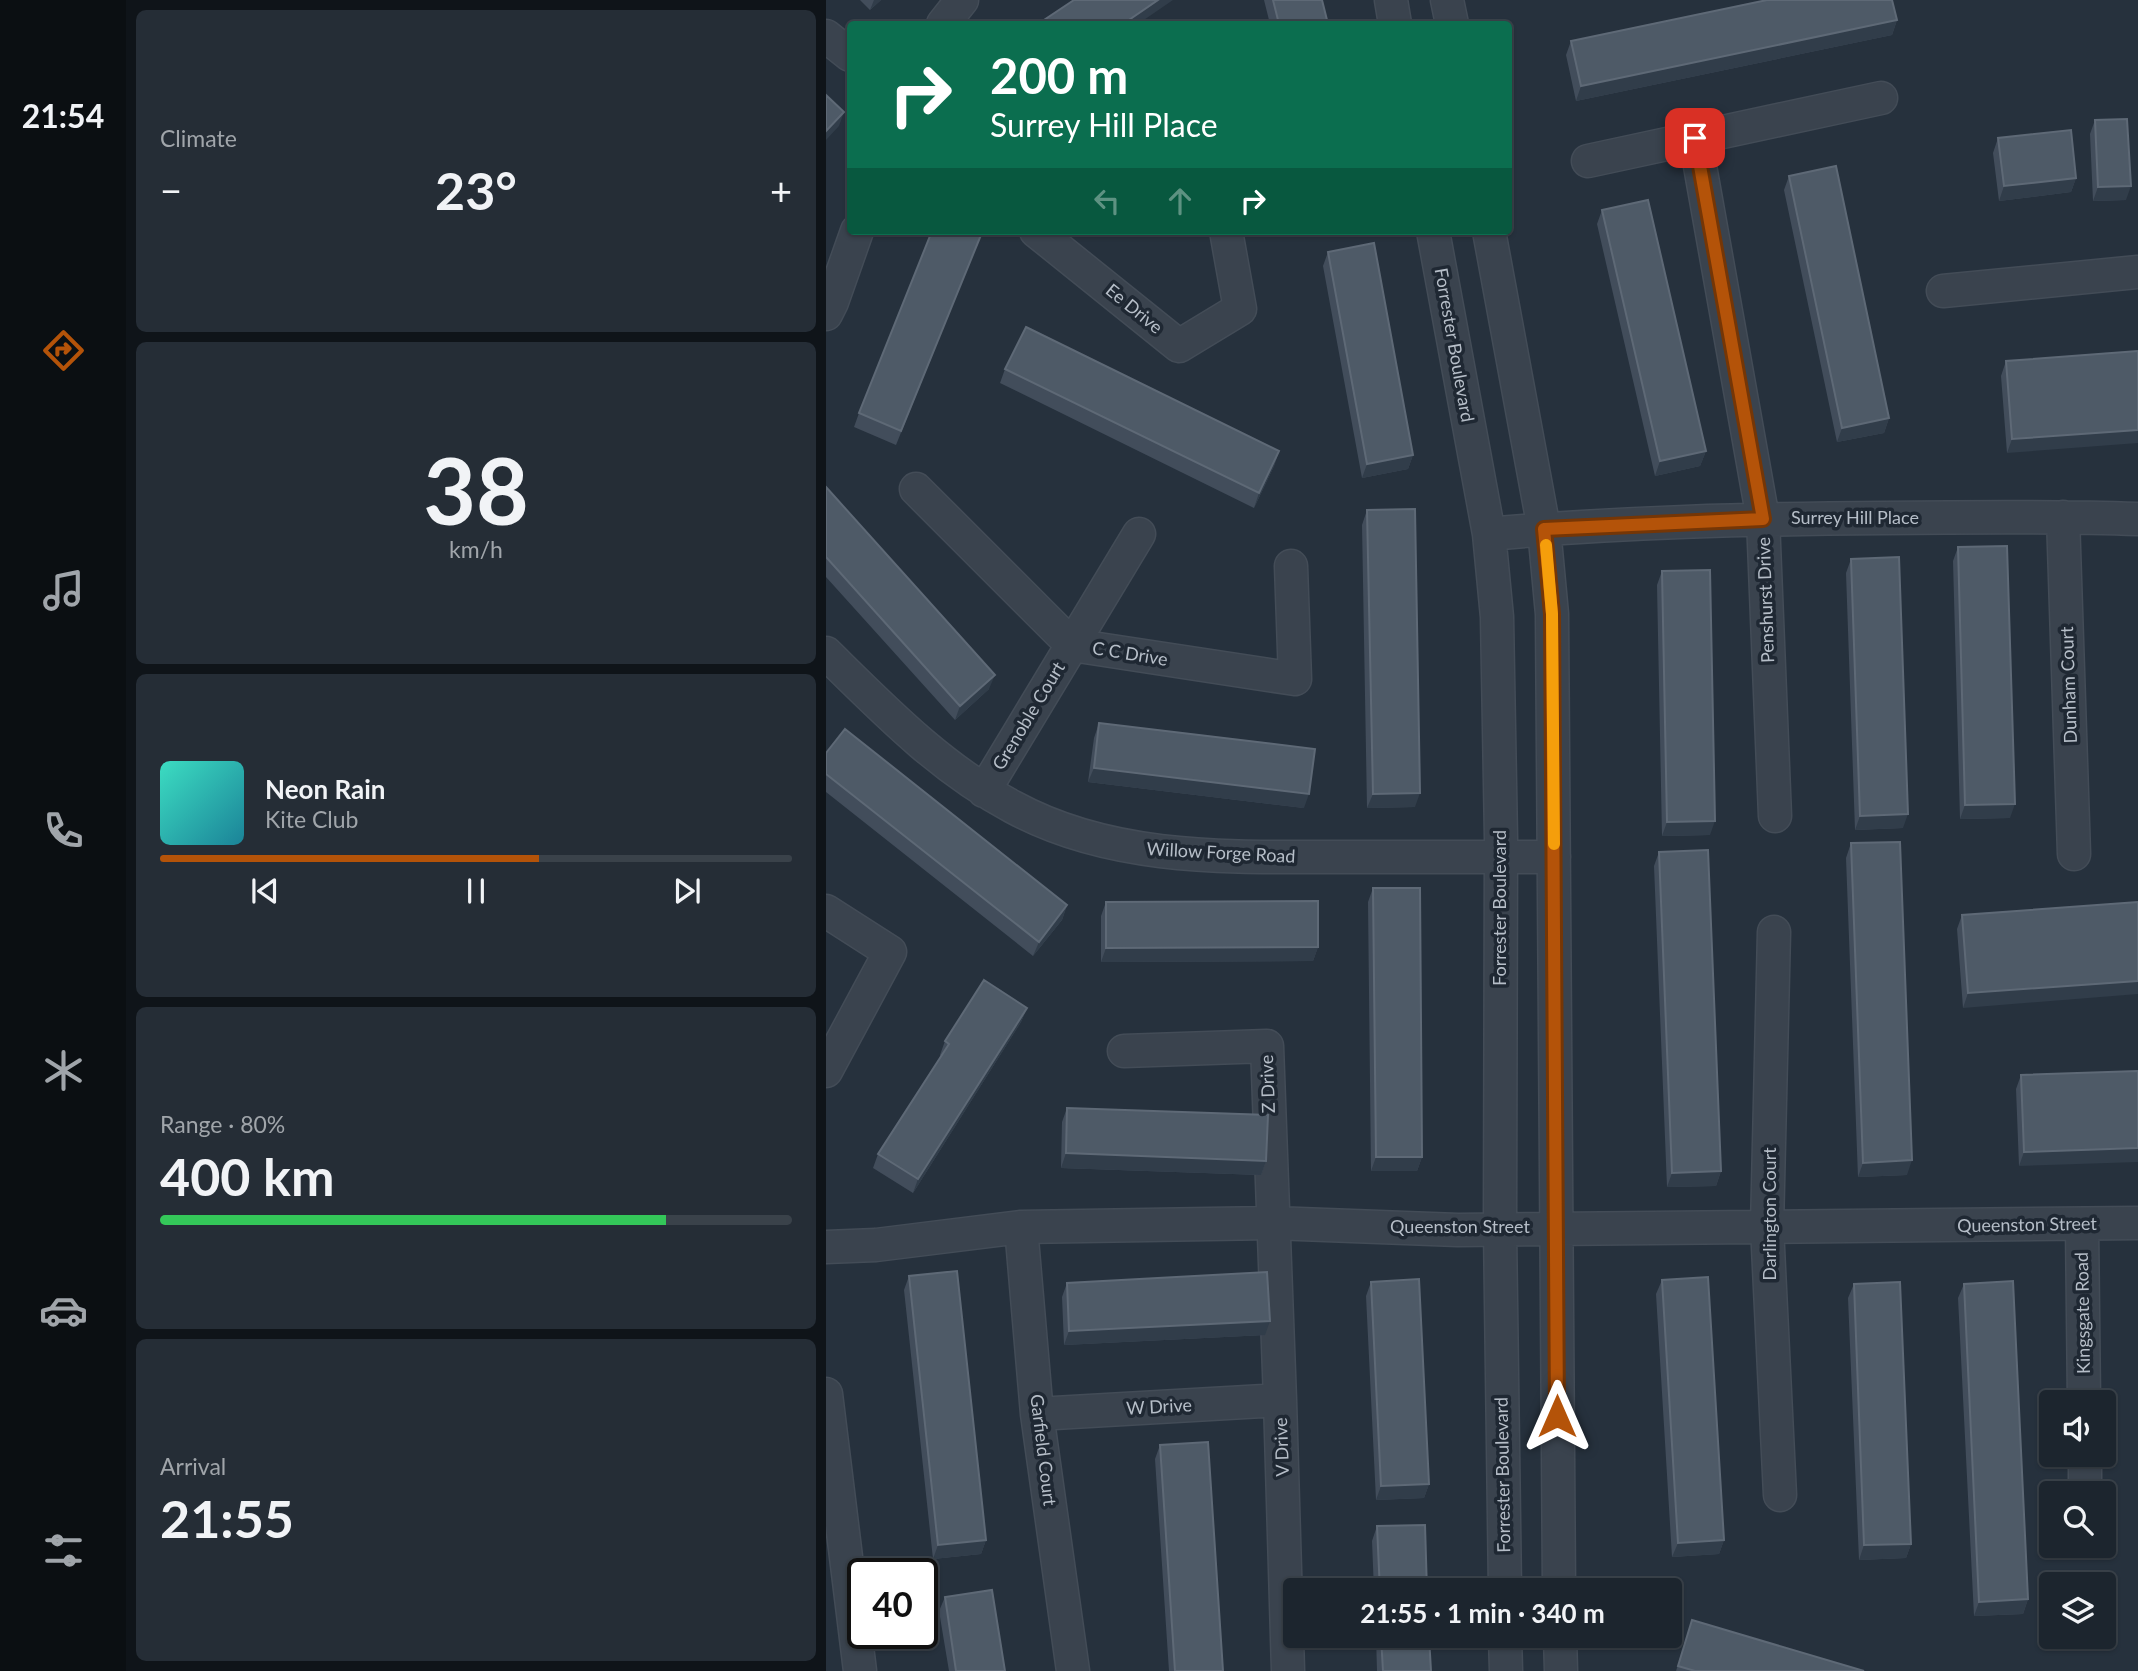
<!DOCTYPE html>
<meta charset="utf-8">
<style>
:root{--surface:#1c252e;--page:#252d36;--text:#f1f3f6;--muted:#a0a5aa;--line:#3a424a;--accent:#b45309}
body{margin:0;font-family:Lato,sans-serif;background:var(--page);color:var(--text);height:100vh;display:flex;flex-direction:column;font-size:26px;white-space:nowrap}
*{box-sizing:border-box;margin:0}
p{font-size:23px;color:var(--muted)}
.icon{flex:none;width:38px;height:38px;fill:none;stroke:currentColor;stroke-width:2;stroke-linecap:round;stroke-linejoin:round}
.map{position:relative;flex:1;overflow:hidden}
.sheet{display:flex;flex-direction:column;gap:10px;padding:10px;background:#0f1419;width:700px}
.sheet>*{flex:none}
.top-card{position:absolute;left:21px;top:21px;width:665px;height:214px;border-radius:7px;box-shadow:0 2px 5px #0004,0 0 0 2px var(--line);background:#0b6e4f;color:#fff;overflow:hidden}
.fabs{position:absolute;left:1213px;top:1390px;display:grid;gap:14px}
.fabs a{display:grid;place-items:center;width:77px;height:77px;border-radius:7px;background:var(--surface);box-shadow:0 2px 5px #0004,0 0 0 2px var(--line);font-size:35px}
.speed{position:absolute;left:21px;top:1558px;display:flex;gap:14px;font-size:35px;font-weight:700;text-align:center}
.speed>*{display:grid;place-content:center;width:91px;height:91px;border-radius:50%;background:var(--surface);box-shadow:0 2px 5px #0004,0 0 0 2px var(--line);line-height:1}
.speed .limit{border:4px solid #111;border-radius:10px;background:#fff;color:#111}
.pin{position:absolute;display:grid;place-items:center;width:60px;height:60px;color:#fff;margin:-30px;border-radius:14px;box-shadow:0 4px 10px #0006}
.me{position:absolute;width:77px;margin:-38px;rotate:0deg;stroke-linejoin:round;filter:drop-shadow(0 0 5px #0008)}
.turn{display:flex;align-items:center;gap:24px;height:147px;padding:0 28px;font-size:32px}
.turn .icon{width:91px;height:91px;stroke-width:2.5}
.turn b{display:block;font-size:49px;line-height:60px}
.lanes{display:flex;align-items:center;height:66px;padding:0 28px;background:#0003;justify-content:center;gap:35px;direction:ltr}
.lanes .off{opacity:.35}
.big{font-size:52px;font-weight:700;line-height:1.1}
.sheet .tile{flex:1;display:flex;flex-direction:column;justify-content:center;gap:10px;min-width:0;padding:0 24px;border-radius:10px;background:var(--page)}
.sheet .dial{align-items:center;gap:0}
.dial b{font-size:91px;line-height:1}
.song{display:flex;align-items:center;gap:21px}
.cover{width:84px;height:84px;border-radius:10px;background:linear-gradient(135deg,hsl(170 70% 55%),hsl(190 70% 35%))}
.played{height:7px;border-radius:4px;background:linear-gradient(90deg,var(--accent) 60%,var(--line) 60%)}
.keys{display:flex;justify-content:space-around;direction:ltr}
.heat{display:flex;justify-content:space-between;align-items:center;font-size:38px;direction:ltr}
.charge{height:10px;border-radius:5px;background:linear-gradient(90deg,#34c759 80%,var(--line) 0)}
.trip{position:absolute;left:457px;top:1578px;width:399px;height:70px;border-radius:7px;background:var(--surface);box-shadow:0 2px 5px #0004,0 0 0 2px var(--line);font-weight:700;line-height:70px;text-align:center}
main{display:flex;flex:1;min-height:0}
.tabs{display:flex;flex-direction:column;width:126px;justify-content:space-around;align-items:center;background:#0b0f12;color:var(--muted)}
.tabs .icon{width:49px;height:49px}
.tabs .active{color:var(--accent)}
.tabs b{font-size:32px;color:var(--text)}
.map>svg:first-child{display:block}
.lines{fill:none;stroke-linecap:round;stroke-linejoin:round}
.minor-casing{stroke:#434c57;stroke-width:35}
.minor{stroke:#3a434e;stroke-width:32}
.wall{fill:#424d5b}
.shaded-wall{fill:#313d4a}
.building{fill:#4e5a67;stroke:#5e6976;stroke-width:2}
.route-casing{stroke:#753606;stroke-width:18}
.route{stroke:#b45309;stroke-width:12}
.slow{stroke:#f59e0b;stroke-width:12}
.labels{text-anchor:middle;stroke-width:7;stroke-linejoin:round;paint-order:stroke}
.street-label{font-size:18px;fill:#b6bec8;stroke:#1f2833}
</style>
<main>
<nav class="tabs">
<b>21:54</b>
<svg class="icon active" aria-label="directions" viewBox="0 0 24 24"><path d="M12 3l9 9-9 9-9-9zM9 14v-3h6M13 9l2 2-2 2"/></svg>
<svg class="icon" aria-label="music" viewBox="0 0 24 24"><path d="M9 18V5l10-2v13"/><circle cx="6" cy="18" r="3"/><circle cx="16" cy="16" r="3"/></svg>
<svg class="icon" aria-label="phone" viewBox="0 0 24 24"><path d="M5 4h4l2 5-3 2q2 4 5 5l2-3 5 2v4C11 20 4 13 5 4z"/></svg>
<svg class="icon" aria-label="climate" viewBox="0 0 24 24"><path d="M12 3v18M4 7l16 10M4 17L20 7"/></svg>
<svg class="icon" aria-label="car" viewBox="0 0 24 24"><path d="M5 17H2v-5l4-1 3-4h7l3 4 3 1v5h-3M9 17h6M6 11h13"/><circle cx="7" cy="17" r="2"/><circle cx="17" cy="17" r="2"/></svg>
<svg class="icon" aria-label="filters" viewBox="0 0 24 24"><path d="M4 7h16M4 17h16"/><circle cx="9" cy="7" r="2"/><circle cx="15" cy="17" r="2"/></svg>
</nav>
<section class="sheet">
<div class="tile"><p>Climate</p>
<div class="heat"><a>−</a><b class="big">23°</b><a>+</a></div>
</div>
<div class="tile dial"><b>38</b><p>km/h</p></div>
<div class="tile">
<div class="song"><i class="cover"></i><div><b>Neon Rain</b><p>Kite Club</p></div></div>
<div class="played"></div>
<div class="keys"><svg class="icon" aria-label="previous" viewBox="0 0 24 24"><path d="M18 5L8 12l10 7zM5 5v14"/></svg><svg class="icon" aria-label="pause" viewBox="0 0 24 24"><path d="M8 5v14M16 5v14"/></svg><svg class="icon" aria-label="next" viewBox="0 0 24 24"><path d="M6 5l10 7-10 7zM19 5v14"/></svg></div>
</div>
<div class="tile"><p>Range · 80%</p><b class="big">400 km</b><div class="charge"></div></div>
<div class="tile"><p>Arrival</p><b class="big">21:55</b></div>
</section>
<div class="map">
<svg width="1312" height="1671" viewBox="0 0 1312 1671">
<rect width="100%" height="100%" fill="#26313d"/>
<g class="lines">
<g class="minor-casing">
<path id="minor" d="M565 0 569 24
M621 0 626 24
M117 24 136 0
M0 36 24 55
M869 138 937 519 949 816
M762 161 1055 98
M210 231 353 346 414 309 400 231
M607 231 663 534 671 617 675 839 674 1229 679 1591
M663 231 718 529 726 614 733 1591
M1117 291 1312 272
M0 314 6 302 31 231
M90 489 246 645 469 679 465 566
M1237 517 1248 854
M663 534C794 522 925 519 1057 518 1142 517 1227 516 1312 519
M0 653C58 710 114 768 187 807 286 861 402 857 512 857 584 857 656 857 728 857
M158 791 313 534
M0 911 64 952 0 1071
M948 932 941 1227 954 1495
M298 1051 441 1046 454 1400 462 1671
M1256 1225 1258 1402
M195 1227 211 1414 247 1671
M0 1247 50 1245 195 1227 447 1223 632 1230 1312 1223
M0 1394 34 1671
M211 1414 454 1400
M1259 1454V1493
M679 1636 680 1671
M734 1636 735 1671"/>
</g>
<use href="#minor" class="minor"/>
</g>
<path class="wall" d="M34 0H55L44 10Z
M438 0H496L502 24H444Z
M1071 20 1066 35 750 101 740 55 745 41Z
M1269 120 1300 200 1267 201 1264 134Z
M1172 138 1250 178 1245 192 1173 201 1167 153Z
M963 176 1063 418 1058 433 1011 442 958 190Z
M776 210 880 451 874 466 829 476 771 224Z
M155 235 70 445 28 427 33 413Z
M502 252 587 455 582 469 536 478 497 266Z
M1312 351 1181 453 1175 376 1180 361Z
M179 369 453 451 448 466 428 508 174 383Z
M0 487 163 689 129 720 0 577Z
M541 510 589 807 541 808 536 525Z
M1132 547 1184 818 1134 819 1127 561Z
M1025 559 1077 828 1029 830 1020 573Z
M836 571 884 835 836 836 831 585Z
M273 723 478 808 262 782 268 738Z
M0 753 241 905 236 920 207 956 0 792Z
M1025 843 1081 1175 1032 1177 1020 858Z
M833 852 895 1171 890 1186 841 1187 828 866Z
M547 888 596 1157 591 1171H545L542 902Z
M280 902 492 947 487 961 275 962V916Z
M1312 902 1137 1008 1131 929 1136 915Z
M201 1008 195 1022 87 1193 47 1168 52 1154 115 1056 114 1055 119 1041Z
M1312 1071 1193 1166 1190 1089 1195 1075Z
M241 1108 440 1161 435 1175 235 1168 236 1122Z
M83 1276 160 1540 155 1554 107 1559 78 1290Z
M836 1280 898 1540 893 1554 846 1557 830 1294Z
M545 1282 603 1484 598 1498 550 1500 540 1296Z
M241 1283 439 1335 238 1345 236 1297Z
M1028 1284 1085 1544 1080 1558 1033 1560 1022 1298Z
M1138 1284 1202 1599 1197 1614 1148 1616 1132 1298Z
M334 1445 397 1671H343L329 1459Z
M551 1526 601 1591H548L546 1541Z
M119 1597 179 1671H123L113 1611Z
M866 1620 1038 1671H850Z
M550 1636H603L605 1671H551Z"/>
<path class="shaded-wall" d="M48 0H55L44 10Z
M332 0H347L312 24H297Z
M1071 20 1066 35 750 101 755 86Z
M18 112 13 126 0 140V131Z
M1250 178 1245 192 1173 201 1178 186Z
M1305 186 1300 200 1267 201 1272 187Z
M1063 418 1058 433 1011 442 1016 428Z
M1312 430V443L1181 453 1186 439Z
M453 451 448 466 428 508 433 493Z
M880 451 874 466 829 476 834 461Z
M587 455 582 469 536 478 541 464Z
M169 675 163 689 129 720 134 706Z
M268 768 483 794 478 808 262 782Z
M594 793 589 807 541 808 547 794Z
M1189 804 1184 818 1134 819 1139 805Z
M1082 814 1077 828 1029 830 1034 816Z
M889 821 884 835 836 836 841 822Z
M241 905 236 920 207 956 213 942Z
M492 947 487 961 275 962 280 948Z
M1312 981V994L1137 1008 1142 993Z
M201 1008 195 1022 87 1193 92 1179Z
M1312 1148V1162L1193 1166 1198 1152Z
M240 1153 440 1161 435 1175 235 1168Z
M550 1157H596L591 1171H545Z
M1086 1160 1081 1175 1032 1177 1037 1163Z
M895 1171 890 1186 841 1187 846 1173Z
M444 1321 439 1335 238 1345 243 1331Z
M603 1484 598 1498 550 1500 555 1486Z
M160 1540 155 1554 107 1559 112 1545Z
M898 1540 893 1554 846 1557 852 1543Z
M1085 1544 1080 1558 1033 1560 1038 1545Z
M1202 1599 1197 1614 1148 1616 1153 1602Z"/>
<path class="building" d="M248 0H332L297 24H212Z
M447 0H496L502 24H453Z
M941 0H1066L1071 20 755 86 745 41Z
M0 95 18 112 0 131Z
M1301 119 1305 186 1272 187 1269 120Z
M1245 130 1250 178 1178 186 1172 138Z
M1010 166 1063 418 1016 428 963 176Z
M822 200 880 451 834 461 776 210Z
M106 231H145L155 235 75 431 33 413Z
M548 243 587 455 541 464 502 252Z
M200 327 453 451 433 493 179 369Z
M1312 351V430L1186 439 1180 361Z
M0 487 169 675 134 706 0 557Z
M589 509 594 793 547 794 541 510Z
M1181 546 1189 804 1139 805 1132 547Z
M1073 557 1082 814 1034 816 1025 559Z
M884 570 889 821 841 822 836 571Z
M273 723 489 749 483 794 268 768Z
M19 729 241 905 213 942 0 774V753Z
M1074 842 1086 1160 1037 1163 1025 843Z
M882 850 895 1171 846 1173 833 852Z
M547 888H594L596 1157H550Z
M492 901V947L280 948V902Z
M1312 902V981L1142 993 1136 915Z
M158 980 201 1008 92 1179 52 1154 123 1044 119 1041Z
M1312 1071V1148L1198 1152 1195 1075Z
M241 1108 442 1115 440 1161 240 1153Z
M131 1271 160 1540 112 1545 83 1276Z
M441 1272 444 1321 243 1331 241 1283Z
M882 1277 898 1540 852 1543 836 1280Z
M593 1279 603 1484 555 1486 545 1282Z
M1187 1281 1202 1599 1153 1602 1138 1284Z
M1074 1282 1085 1544 1038 1545 1028 1284Z
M382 1442 397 1671H349L334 1445Z
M599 1525 601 1591H554L551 1526Z
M166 1590 179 1671H130L119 1597Z
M866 1620 1038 1671H869L852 1666Z
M555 1636H603L605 1671H557Z"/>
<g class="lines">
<g class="route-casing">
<path id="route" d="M731 1416 726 614 718 529 937 519 869 138"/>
</g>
<use href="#route" class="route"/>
<path class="slow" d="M720 545 726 614 728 844"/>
</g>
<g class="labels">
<g class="street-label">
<text transform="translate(308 309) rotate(39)" y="6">Ee Drive</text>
<text transform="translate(628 345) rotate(80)" y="6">Forrester Boulevard</text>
<text x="1029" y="524">Surrey Hill Place</text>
<text transform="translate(940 600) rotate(-92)" y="6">Penshurst Drive</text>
<text transform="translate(304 654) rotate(9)" y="6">C C Drive</text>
<text transform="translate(1243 685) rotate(-92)" y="6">Dunham Court</text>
<text transform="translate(203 716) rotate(-59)" y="6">Grenoble Court</text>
<text transform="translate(395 853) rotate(3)" y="6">Willow Forge Road</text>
<text transform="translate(674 908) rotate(-90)" y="6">Forrester Boulevard</text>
<text transform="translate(442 1084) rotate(-92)" y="6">Z Drive</text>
<text transform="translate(944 1214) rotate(-90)" y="6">Darlington Court</text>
<text transform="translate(1201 1225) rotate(-1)" y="6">Queenston Street</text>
<text x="634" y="1233">Queenston Street</text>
<text transform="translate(1257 1313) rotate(-91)" y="6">Kingsgate Road</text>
<text transform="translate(333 1407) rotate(-3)" y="6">W Drive</text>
<text transform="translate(456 1447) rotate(-92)" y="6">V Drive</text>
<text transform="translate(217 1450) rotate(83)" y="6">Garfield Court</text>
<text transform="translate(677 1475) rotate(-91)" y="6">Forrester Boulevard</text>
</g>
</g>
</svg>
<div class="fabs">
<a><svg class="icon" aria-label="sound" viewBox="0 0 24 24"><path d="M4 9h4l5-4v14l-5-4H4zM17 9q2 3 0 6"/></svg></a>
<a><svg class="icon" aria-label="search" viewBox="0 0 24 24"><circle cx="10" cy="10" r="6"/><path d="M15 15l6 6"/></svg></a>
<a><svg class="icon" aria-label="layers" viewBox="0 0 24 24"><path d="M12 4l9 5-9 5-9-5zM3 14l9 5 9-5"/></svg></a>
</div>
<div class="speed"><div class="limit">40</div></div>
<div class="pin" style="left:869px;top:138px;background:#d93025"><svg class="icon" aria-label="arrive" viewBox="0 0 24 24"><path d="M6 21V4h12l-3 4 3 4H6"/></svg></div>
<svg class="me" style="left:731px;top:1416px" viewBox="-20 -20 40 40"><path d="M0-17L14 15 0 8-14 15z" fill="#b45309" stroke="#fff" stroke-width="4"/></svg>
<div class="trip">21:55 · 1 min · 340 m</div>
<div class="top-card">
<div class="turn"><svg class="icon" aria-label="right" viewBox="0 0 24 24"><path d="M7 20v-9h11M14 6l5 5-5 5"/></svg><div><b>200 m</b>Surrey Hill Place</div></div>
<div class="lanes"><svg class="icon off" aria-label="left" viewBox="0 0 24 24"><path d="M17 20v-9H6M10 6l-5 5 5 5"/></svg><svg class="icon off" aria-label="ahead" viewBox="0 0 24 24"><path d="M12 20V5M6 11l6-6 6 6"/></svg><svg class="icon" aria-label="right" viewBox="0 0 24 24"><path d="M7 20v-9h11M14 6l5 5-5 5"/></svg></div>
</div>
</div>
</main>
